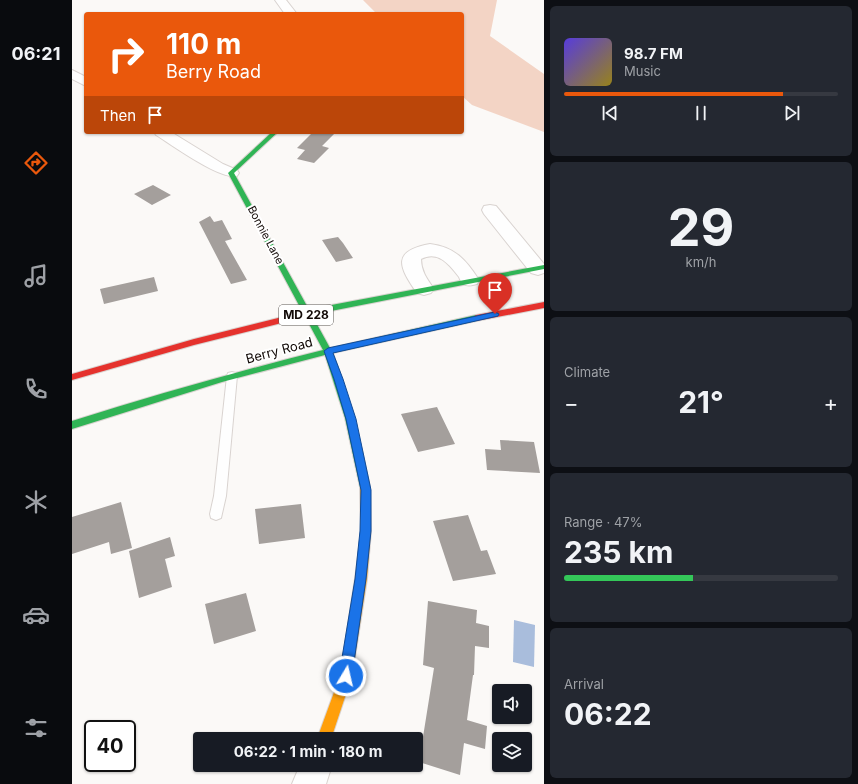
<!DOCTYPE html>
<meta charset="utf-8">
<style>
:root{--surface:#171b24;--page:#242831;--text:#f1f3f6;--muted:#9ea1a6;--line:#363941;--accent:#ea580c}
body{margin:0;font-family:Inter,sans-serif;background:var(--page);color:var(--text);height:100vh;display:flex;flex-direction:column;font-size:15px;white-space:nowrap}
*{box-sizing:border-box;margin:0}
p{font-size:13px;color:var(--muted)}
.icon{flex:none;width:22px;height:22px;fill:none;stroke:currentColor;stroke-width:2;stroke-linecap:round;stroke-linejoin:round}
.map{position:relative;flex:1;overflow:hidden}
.drawer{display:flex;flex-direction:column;gap:6px;padding:6px;background:#0d0f14;width:314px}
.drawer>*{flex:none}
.banner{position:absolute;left:12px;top:12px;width:380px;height:122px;border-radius:4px;box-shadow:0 1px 3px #0004;background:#ea580c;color:#fff;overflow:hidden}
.buttons{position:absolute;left:420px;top:684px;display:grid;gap:8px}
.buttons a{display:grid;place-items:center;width:40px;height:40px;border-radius:4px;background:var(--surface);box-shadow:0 1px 3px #0004;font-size:20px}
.speed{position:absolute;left:12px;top:720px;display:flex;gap:8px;font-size:20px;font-weight:700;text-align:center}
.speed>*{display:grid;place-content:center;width:52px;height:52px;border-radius:50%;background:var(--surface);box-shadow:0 1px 3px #0004;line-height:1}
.speed .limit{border:2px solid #111;border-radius:6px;background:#fff;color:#111}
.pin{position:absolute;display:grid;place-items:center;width:34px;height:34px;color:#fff;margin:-41px -17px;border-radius:50% 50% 50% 0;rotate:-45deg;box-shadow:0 0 4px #0007}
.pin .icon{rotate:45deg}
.me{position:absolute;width:44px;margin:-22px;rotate:9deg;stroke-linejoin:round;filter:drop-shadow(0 0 3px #0008)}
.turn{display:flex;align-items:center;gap:14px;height:84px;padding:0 16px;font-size:18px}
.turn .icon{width:52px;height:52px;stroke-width:2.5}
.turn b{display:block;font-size:28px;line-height:34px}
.then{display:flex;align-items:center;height:38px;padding:0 16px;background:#0003;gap:8px;font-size:15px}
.big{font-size:30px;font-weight:700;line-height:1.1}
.drawer .widget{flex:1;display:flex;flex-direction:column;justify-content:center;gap:6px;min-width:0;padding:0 14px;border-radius:6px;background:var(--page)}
.drawer .dial{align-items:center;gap:0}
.dial b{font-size:52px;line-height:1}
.song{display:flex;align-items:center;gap:12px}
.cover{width:48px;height:48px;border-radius:6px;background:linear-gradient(135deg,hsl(250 70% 55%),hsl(50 70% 35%))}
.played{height:4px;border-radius:2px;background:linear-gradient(90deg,var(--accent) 80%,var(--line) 80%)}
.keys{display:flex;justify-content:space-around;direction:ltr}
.heat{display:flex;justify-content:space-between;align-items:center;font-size:22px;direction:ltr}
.charge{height:6px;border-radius:3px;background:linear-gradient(90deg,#34c759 47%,var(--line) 0)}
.trip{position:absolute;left:121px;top:732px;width:230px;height:40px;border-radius:4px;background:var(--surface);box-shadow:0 1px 3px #0004;font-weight:700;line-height:40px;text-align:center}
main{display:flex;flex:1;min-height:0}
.menu{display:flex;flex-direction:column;width:72px;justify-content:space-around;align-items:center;background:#090b0e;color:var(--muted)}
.menu .icon{width:28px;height:28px}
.menu .current{color:var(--accent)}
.menu b{font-size:18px;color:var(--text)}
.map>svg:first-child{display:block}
.forest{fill:#f3d4c5}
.water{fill:#a9bddc}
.building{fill:#a49f9c}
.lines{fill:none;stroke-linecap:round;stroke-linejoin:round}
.lane-casing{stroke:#d9d3d0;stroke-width:2}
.street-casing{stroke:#d9d3d0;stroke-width:2}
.fast-casing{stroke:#d9d3d0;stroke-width:2}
.slow-casing{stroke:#d9d3d0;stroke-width:2}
.jam-casing{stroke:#d9d3d0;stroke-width:2}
.lane{fill:#fefefe;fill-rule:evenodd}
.street{fill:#fefefe;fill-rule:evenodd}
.fast{fill:#30b455;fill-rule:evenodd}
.slow{fill:#ff9f0a;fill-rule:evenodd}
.jam{fill:#e5322d;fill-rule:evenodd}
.route{fill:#1a73e8;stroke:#114b97}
.labels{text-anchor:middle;stroke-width:4;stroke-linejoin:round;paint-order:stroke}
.far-street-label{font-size:11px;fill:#120a07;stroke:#fff}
.shield{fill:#fff;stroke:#595451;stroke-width:1}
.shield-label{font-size:12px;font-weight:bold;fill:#120a07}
.street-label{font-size:13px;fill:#120a07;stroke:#fff}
</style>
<main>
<nav class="menu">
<b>06:21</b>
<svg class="icon current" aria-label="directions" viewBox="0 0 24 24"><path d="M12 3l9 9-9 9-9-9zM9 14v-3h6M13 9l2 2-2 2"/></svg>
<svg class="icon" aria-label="music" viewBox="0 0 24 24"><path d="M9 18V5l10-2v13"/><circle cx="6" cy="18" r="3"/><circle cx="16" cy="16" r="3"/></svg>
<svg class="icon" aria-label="phone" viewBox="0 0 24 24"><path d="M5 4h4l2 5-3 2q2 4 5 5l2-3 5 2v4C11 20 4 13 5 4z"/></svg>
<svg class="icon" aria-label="climate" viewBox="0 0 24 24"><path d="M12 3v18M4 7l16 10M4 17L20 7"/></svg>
<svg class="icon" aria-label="car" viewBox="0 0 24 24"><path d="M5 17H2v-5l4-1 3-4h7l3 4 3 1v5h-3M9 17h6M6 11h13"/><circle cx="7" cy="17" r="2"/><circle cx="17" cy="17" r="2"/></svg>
<svg class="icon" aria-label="filters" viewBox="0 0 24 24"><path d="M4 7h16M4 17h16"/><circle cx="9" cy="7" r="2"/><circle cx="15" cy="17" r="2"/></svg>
</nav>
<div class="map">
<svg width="472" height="784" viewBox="0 0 472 784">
<rect width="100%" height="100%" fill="#fbf9f7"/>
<path class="forest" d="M291 0H425L418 36 472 74V132L400 105 390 96V14H305Z"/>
<path class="water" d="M442 620 463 625 462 667 441 662Z"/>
<path class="building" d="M241 132H264L250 146 257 148 242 163 225 159 233 150 225 148Z
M81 185 99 195 80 205 62 194Z
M138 216 142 222 150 220 160 239 153 241 175 280 159 284 127 222Z
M266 237 271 243 281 258 264 262 250 240Z
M82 277 86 291 32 304 28 289Z
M365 407 383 444 346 452 329 414Z
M428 440 462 442 468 473 415 470 413 449 429 450Z
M49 502 60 548 39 554 37 542 0 554V517Z
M229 504 233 538 187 544 183 509Z
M396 515 409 551 415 550 424 574 381 581 361 521Z
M98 537 103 556 93 559 100 587 67 598 57 551Z
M174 593 184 631 142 644 133 604Z
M356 601 405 610 404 623 417 626V648L403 646 402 675H401L395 720 415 726 413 749 392 743 388 775 347 762 362 668 351 665Z"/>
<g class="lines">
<g class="lane-casing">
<path id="lane" d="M160 372 164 373 165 376 154 496 149 518 144 520 139 518 138 514 142 496 155 376 156 373Z"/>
</g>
<g class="street-casing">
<path id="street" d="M203 0H214L225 14H213Z
M0 70 14 77V86L0 79Z
M82 132H99L151 164 165 170 167 173 165 176C148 180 100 145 84 135Z
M418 205 424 206 472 264V273L466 275 459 273 412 214 410 210 412 206Z
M358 244C383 247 394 260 407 280L405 284C400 285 396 287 392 284 390 283 388 280 387 277 377 264 366 250 349 259 349 271 355 279 362 289L359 293 352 295 345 293C326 266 320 251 358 244Z
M228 765H260L254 784H220Z"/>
</g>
<g class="fast-casing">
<path id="fast" d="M200 132H206L162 173 258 348 404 315 408 318 404 321 261 353C277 397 289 441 298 487L297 490 293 491 289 490 288 487 273 418 253 355 150 382 0 429V421C83 395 167 371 251 350L156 173Z
M472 265V269L254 312 250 309 254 306Z"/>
</g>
<g class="slow-casing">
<path id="slow" d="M293 483 297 484 298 487 299 531 295 579 280 676 259 739H245L268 676 283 579 289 531 288 487 289 484Z"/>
</g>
<g class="jam-casing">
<path id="jam" d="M472 302V308L404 321 400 318 404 315Z
M254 306 257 307 258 309 257 311 122 345 0 380V374L122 339Z"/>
</g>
<use href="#lane" class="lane"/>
<use href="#street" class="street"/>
<use href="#fast" class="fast"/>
<use href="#slow" class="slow"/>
<use href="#jam" class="jam"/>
</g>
<path class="route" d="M423 312 427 314 426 316 261 353 271 379 284 419 299 490V531L294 579 280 676 278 681 274 682 269 681 267 676 283 579 288 531 289 490 274 419 262 379 252 351 256 348Z"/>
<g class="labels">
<g class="far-street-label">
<text transform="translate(194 235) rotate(62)" y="4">Bonnie Lane</text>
</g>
<rect class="shield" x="207" y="305" width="54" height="20" rx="3"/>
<g class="shield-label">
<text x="234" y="319">MD 228</text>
</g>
<g class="street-label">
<text transform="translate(207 350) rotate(-15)" y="5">Berry Road</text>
</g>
</g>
</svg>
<div class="buttons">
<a><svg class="icon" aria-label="sound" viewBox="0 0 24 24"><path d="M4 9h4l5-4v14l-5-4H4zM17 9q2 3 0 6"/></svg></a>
<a><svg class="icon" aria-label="layers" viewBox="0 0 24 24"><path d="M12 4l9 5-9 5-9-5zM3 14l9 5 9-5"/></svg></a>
</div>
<div class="speed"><div class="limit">40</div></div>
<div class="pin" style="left:423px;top:314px;background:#d93025"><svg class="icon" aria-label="arrive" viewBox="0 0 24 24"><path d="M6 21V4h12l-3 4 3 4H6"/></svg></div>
<svg class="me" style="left:274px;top:676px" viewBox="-20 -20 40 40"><circle r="17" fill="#1a73e8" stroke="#fff" stroke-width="3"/><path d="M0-11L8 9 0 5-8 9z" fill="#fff"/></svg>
<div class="trip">06:22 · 1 min · 180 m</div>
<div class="banner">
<div class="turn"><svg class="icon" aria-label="right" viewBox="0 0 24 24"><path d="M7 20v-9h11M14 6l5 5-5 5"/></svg><div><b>110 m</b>Berry Road</div></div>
<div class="then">Then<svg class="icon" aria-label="arrive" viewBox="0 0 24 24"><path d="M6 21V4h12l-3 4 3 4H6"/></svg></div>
</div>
</div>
<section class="drawer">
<div class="widget">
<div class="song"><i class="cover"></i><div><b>98.7 FM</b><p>Music</p></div></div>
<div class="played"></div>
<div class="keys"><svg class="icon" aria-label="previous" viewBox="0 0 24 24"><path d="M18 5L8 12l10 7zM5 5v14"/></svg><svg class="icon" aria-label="pause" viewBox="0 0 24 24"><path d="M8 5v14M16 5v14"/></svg><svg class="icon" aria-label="next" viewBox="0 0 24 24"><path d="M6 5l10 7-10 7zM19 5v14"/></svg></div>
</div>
<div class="widget dial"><b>29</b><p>km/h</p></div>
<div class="widget"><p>Climate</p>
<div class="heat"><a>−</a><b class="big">21°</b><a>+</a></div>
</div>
<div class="widget"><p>Range · 47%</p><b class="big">235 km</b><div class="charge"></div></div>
<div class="widget"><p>Arrival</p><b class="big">06:22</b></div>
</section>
</main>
